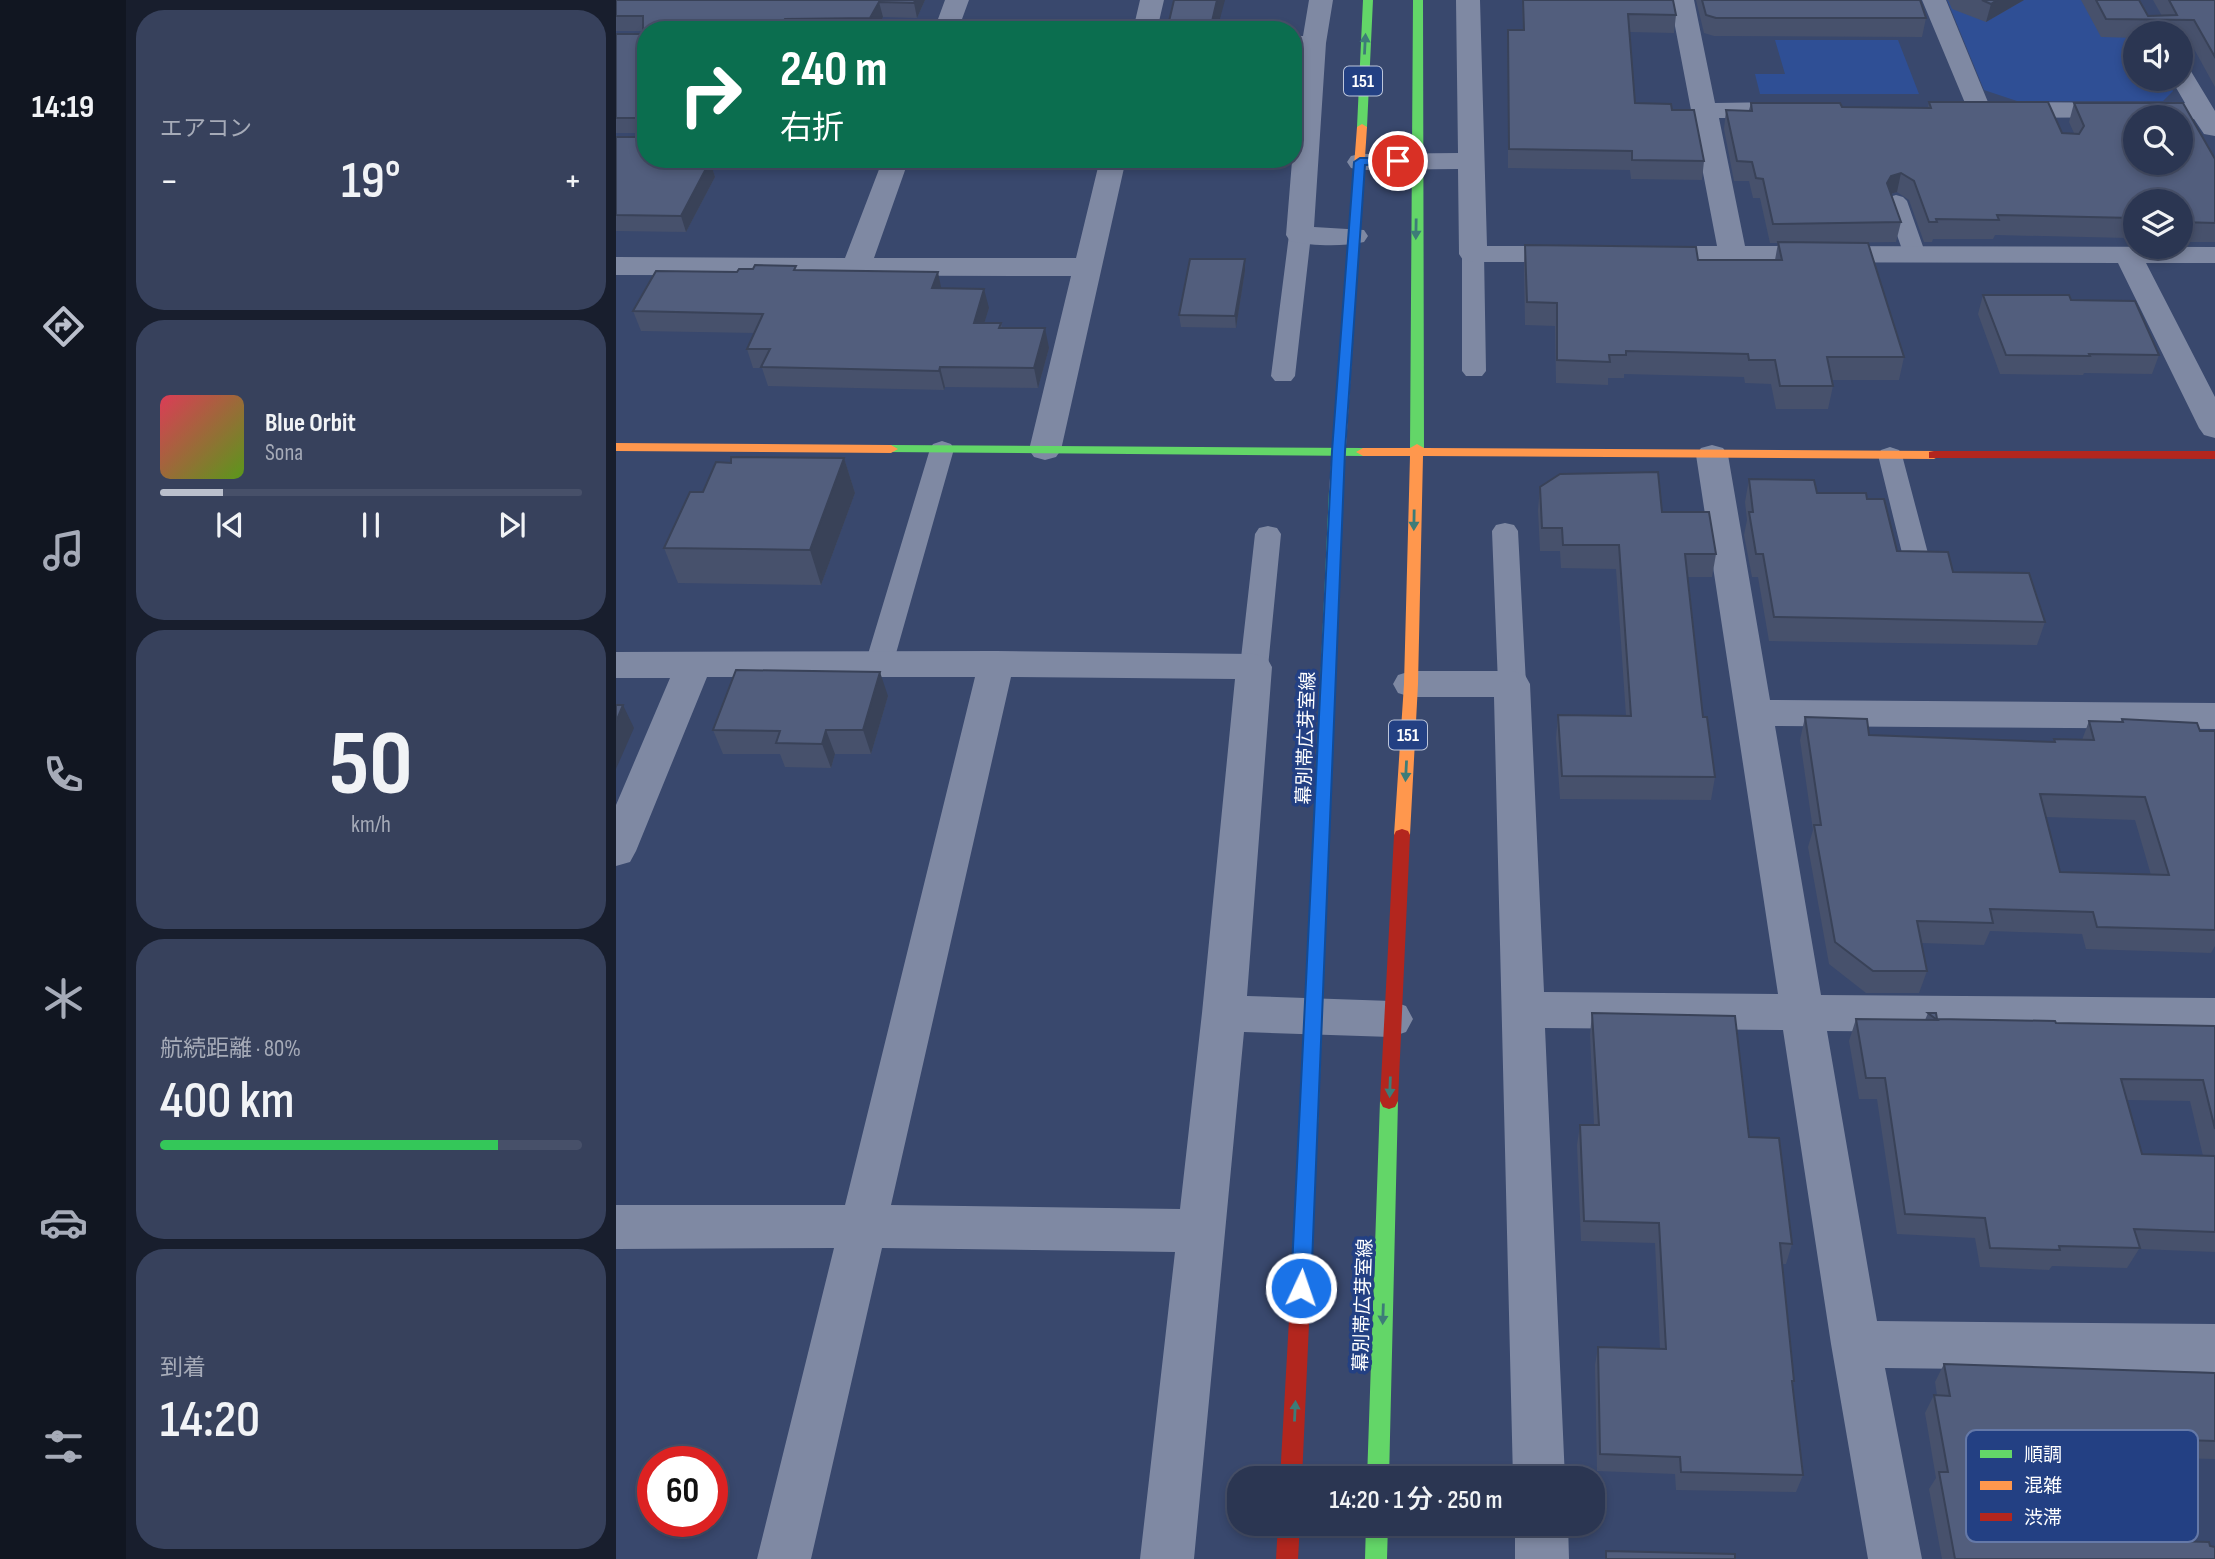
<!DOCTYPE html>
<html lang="ja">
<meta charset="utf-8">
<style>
:root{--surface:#2b3652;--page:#37415c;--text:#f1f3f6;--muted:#a6abb8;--line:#475069;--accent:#babfcc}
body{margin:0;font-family:"Sofia Sans Condensed","Noto Sans JP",sans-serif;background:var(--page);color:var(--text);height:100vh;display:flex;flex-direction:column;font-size:26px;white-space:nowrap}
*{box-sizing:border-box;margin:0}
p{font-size:23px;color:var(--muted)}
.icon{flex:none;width:38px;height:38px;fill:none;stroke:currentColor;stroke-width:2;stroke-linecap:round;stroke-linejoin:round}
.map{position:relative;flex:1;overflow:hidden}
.sheet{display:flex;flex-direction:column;gap:10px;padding:10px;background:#181e2d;width:490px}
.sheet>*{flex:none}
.hud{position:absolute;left:21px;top:21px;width:665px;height:147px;border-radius:28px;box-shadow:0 4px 10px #0003,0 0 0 2px var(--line);background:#0b6e4f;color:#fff;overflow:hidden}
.controls{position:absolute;left:1507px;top:21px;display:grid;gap:14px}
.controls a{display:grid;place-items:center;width:70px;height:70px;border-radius:50%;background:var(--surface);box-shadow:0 4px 10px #0003,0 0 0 2px var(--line);font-size:35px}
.speed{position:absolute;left:21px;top:1446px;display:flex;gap:14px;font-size:35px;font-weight:700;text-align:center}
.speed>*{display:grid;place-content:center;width:91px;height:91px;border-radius:50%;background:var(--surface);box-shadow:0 4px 10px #0003,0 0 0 2px var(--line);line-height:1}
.speed .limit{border:10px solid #d22;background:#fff;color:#111}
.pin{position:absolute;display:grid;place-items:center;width:60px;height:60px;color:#fff;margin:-30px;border:4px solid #fff;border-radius:50%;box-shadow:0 2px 7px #0007}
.me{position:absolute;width:77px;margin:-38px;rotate:3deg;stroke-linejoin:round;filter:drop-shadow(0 0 5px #0008)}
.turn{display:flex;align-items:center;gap:24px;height:147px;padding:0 28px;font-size:32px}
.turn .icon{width:91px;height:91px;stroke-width:2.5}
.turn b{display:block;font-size:49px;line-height:60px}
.big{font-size:52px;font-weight:600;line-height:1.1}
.sheet .card{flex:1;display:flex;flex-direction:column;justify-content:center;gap:10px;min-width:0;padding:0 24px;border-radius:28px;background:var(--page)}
.sheet .dial{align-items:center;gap:0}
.dial b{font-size:91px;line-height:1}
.song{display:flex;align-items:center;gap:21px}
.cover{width:84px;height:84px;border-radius:10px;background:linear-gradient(135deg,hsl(350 70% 55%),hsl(90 70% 35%))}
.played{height:7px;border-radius:4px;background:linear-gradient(90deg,var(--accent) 15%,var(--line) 15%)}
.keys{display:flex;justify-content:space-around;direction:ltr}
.heat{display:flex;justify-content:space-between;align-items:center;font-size:38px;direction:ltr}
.charge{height:10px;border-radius:5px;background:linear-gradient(90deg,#34c759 80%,var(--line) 0)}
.trip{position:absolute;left:611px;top:1466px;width:378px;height:70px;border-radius:28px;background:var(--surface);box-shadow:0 4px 10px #0003,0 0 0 2px var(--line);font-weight:600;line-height:70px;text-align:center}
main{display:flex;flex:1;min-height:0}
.menu{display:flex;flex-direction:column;width:126px;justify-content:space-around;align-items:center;background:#111621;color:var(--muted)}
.menu .icon{width:49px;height:49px}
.menu .active{color:var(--accent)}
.menu b{font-size:32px;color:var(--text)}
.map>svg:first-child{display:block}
.green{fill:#2f4f95}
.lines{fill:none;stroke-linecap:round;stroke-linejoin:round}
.lane{fill:#7f89a3;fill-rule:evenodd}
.street{fill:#7f89a3;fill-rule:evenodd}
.fast{fill:#63d668;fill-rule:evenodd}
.slow{fill:#ff974d;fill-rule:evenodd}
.jam{fill:#b3261e;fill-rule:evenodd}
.wall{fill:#47516c;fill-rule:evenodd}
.shaded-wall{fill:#394258}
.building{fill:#525e7d;stroke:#394258;stroke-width:2;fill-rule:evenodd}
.oneway{fill:#3d7c78}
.route{fill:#1a73e8;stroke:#114b97;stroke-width:2}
.labels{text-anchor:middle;stroke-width:7;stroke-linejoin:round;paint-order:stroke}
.shield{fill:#234083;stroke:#bdc6da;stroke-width:2}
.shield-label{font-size:18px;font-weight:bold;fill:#fff}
.street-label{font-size:19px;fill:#fff;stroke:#234083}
.key{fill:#234083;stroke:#6579a8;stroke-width:2}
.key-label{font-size:19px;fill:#fff}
</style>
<main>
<nav class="menu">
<b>14:19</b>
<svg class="icon active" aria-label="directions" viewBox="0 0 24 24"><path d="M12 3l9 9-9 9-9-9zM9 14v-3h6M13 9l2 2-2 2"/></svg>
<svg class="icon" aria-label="music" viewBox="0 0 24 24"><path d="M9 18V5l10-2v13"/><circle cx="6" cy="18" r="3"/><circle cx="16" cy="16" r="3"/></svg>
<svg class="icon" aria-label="phone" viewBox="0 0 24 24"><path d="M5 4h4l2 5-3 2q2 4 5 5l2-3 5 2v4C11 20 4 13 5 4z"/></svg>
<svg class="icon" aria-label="climate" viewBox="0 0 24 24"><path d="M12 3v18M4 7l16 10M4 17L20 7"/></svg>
<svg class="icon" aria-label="car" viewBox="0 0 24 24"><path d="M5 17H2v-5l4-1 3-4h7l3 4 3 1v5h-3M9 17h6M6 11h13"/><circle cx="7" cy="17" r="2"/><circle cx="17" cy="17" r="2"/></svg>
<svg class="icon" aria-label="filters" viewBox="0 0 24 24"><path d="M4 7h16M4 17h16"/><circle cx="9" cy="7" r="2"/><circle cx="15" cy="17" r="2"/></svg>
</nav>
<section class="sheet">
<div class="card"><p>エアコン</p>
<div class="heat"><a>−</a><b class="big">19°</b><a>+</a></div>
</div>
<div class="card">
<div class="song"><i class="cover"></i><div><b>Blue Orbit</b><p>Sona</p></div></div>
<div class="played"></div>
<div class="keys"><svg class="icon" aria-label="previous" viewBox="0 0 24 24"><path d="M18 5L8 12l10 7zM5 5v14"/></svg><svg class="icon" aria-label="pause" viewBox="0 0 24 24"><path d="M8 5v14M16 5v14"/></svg><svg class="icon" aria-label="next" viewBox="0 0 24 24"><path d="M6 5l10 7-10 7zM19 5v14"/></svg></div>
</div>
<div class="card dial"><b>50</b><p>km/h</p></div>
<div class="card"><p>航続距離 · 80%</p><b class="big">400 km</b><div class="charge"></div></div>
<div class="card"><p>到着</p><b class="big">14:20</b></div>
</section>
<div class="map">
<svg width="1599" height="1559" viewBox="0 0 1599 1559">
<rect width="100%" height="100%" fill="#39486d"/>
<path class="green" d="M1331 0H1504L1519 33V79H1550L1557 91 1547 101H1401L1368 90Z
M1159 40H1282L1303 94H1144L1139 74H1169Z"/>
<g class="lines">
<path class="lane" d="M1280 195 1287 197 1291 201 1310 255 1307 260H1291L1288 255 1269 201 1273 197Z
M684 229 692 230 695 235 679 376 675 381H659L655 376 673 235 676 230Z
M857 247 865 249 868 254 870 371 866 376H850L846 371V254L849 249Z
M326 441 335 444 338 449 277 664 273 671 263 674 253 671 249 664 314 449 317 444Z
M1274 447 1283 450 1286 455 1314 561 1310 567 1301 570 1292 567 1288 561 1262 455 1265 450Z
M889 523 898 525 902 531 910 684 906 691 896 694 886 691 882 684 876 531 880 525Z
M652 526 661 528 665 534 652 667 648 674 638 677 628 674 624 667 639 534 643 528Z"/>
<path class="street" d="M329 0H353L342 30H318Z
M524 0H548L541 30H517Z
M693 0H717L710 43 698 227 748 230 752 236 748 242C726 247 696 246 674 241L670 235 685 50H677V36H687Z
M840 0H864L871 246H961L971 248 975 254 971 260 961 262H857L847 260 843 254 842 169 744 170 735 168 731 162 735 156 744 154 842 153Z
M1054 0H1078L1099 103 1164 102 1173 105 1177 110 1173 115 1164 118H1103L1129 246 1599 247V263H1530L1599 397V438L1588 435 1583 428 1502 263 1028 262 1018 260 1014 254 1018 248 1028 246H1101Z
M1306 0H1330L1374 107 1385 102 1569 103 1555 79H1564V66L1573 68 1599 111V136L1588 134 1578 119 1564 117 1385 118 1374 113 1363 118 1354 115Z
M267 159H293L258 258H460L484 159H510L445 450 440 457 429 460 418 457 413 450 455 276 0 275V257L229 258Z
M1096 445 1107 448 1112 455 1154 700 1599 703V729L1159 726 1205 995 1599 998V1034L1211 1031 1261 1321 1599 1324V1372L1269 1368 1306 1559H1252L1215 1344 1167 1030 929 1028 949 1479H897L878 697H795L782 693 777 684 782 675 795 671H896L909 675 914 684 928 992 1162 994 1080 455 1085 448Z
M380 651 638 654 651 658 656 667 631 996 775 1001 790 1006 797 1019 790 1032 775 1037 628 1032 578 1559H524L559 1252 266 1248 195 1559H141L218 1248 0 1249V1205H229L359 677H91L20 851 14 862 0 866V805L54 678H0V652ZM395 677 619 679 586 1013 564 1209 275 1205Z
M899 1524H952L953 1559H899Z"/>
<path class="fast" d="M747 0H757L751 127 746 130 741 127Z
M797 0H807L808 448 801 452 794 448Z
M275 445 747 448 754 452 747 456 270 452 268 449Z
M720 487 727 491 702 1125 700 1131 693 1133 686 1131 684 1125 713 491Z
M773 1093 779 1095 782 1101 773 1479H751L764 1101 767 1095Z
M750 1524H772L771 1559H749Z"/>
<path class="slow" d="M746 124 751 127 727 491 720 495 713 491 741 127Z
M0 443 275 445 282 449 275 453 0 451Z
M801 444 808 448 1318 451 1325 455 1318 459 807 456 802 684 794 835 792 839H780L778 835 788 684 794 456H747L740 452 747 448H794Z"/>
<path class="jam" d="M1318 451H1599V459L1313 458V452Z
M786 829 792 831 794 835 782 1101 779 1107 773 1109 767 1107 764 1101 778 835 780 831Z
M693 1117 700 1119 702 1125 686 1479H664L684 1125 686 1119Z
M662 1524H684L682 1559H660Z"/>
</g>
<path class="wall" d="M0 0H309L301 18 267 17 260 30H30V159L94 161 99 177 70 232 0 231V137H26V133H0V34H27V31H0Z
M906 0H1057L1060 15 1058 33 1013 32 1019 103 1056 110 1088 161 1086 180 1015 179 1014 170 892 168V30H907Z
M1080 0H1304L1310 18 1306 37 1098 36 1088 33Z
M1332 0H1408L1370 22 1336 9Z
M1465 0H1523L1532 16H1546L1537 0H1599V87L1572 38H1564V33H1519V38L1485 37Z
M1313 102 1446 133H1458L1453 122 1458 103 1599 159V242H1564V201H1519V241H1513L1511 238 1379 235 1377 239H1317L1316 242H1308L1293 200 1281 192 1275 194 1285 222 1280 242 1213 243 1288 357 1283 380H1216L1217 386 1212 409H1160L1155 384 1129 383 1128 377 1008 374V378H992V385L940 383 939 326 909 325 908 267 909 245 1082 260H1159L1162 243H1154L1144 198H1137L1133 181H1118L1108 129 1110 110H1133L1135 103 1226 107 1312 108Z
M629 259V271L620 328 565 327 563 315Z
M137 269 181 270 326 288 373 308 368 323H385L386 328 433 348 422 388 329 387 328 390 152 386 146 368H137L131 349 138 333 25 331 17 311 121 272Z
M1367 295 1455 300 1543 355 1536 374 1468 373 1467 375 1384 374 1362 314Z
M228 458 239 493 205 585 62 583 48 548 87 492 115 463Z
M1133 479 1201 493 1251 499 1281 551 1337 572 1429 622 1421 645 1153 641 1142 577H1136L1128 535 1131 520 1129 502Z
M924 487 1046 512 1100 554 1096 577H1072L1087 717 1099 777 1095 800 944 799 940 738 942 715 1010 716 1000 569 945 568 944 551H924L922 510Z
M272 696 255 754H219L215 768 169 767 164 754H107L97 730Z
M1189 717 1253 735 1437 742 1438 739 1466 740 1473 721 1505 722 1506 719 1584 731H1599V946L1595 953 1470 949 1466 934 1374 931 1368 945 1305 943 1311 971 1303 993H1250L1213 964 1192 847 1197 830 1184 740ZM1430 817 1519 820 1535 875 1444 872Z
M976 1013 1133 1137 1176 1244 1170 1264H1166L1178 1381 1176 1386 1187 1475 1180 1492 1060 1490 1059 1474 981 1471 979 1365 982 1347 1044 1349 1039 1243 965 1241 961 1145 964 1125H978L974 1035Z
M1312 1013 1321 1019 1440 1023 1599 1026V1252L1523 1249 1511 1268 1436 1266 1433 1270 1364 1267 1359 1238 1281 1234 1261 1099H1243L1233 1041 1240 1019 1309 1020ZM1511 1100 1574 1101 1587 1156 1526 1154Z
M1328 1364 1599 1373V1459L1559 1458 1555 1463 1450 1460 1451 1462 1438 1479 1377 1477 1387 1536 1599 1559H1326L1313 1489 1320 1478 1309 1413 1318 1395H1321L1319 1382Z"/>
<path class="shaded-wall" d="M299 0H309L301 18 298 3Z
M601 0H609L601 30H594Z
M1381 0H1408L1370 22 1375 4Z
M263 2 267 17 260 30H257L254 18Z
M169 19 172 30H162Z
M94 161 99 177 70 232 65 216Z
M1285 173 1281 192 1271 195V183L1275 176Z
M629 259V271L620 328 619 316Z
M322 272 326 292 316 288Z
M368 289 373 308 362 343 358 323Z
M429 328 433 348 422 388 418 368Z
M324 367 329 387 328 390 323 371Z
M228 458 239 493 205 585 194 550Z
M264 672 272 696 255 754 247 730Z
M7 705 18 728 0 769V722Z
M210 730 219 754 215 768 206 744Z"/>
<path class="building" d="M0 0H299L298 3 263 2 254 18 169 19 162 30H30V159L94 161 65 216 0 215V137H26L27 118H0V34H27V16H0Z
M558 0H601L594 30H551Z
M907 0H1057L1060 15 1012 14 1019 103 1055 104 1056 110H1078L1088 161 1016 160V151L893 149 892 30H908Z
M1086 0H1304L1310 18H1100L1090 15Z
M1366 0H1381L1375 4Z
M1480 0H1523L1532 16 1561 15 1553 0H1599V57L1578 20 1490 19Z
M1313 102H1432L1446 133 1463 134 1468 126 1458 103H1567L1599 159V223L1564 222V201H1519V222L1517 218 1381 215 1383 220 1320 219 1321 222H1313L1298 181 1285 173 1275 176 1271 183 1285 222 1157 224 1147 179 1140 178 1136 162 1121 161 1110 110 1136 111 1135 103H1224L1226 107 1315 108ZM1519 117H1564V163H1519Z
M1162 242 1252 243 1288 357H1211L1217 386H1164L1159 360H1133L1132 354 1010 351V355H993L994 362 941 360V303L911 302 909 245 1080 247 1082 260H1166Z
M574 259H629L619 316 563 315Z
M139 265 180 266 178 270 322 272 316 288 368 289 358 323H385L383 328H429L418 368 324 367 323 371 145 367 154 349H131L147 314 17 311 40 271 121 272 123 269H137Z
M1367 295H1453L1455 300 1519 301 1543 355 1473 354 1474 356 1390 355Z
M115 457 228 458 194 550 48 548 74 492H87L100 462 115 463Z
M1042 472 1046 512H1093L1100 554H1069L1087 717H1091L1099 777 946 776 942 715 1015 716 1003 545H947L946 528H926L924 487 944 474Z
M1133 479 1198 480 1201 493H1250L1251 499H1268L1281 551 1332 552 1337 572 1413 573 1429 622 1158 617 1147 554H1140L1133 512H1137Z
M120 670 264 672 247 730H210L206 744 160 743 164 731 97 730Z
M0 705H7L0 722Z
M1189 717 1251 719 1253 735 1439 742 1438 739 1478 740 1473 721 1507 722 1506 719 1581 723 1584 731H1599V930L1481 927 1477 912 1374 909 1377 923 1301 921 1311 971H1257L1219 942 1198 825H1205ZM1424 794 1529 797 1553 875 1444 872Z
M976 1013 1119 1016 1133 1137 1163 1138 1176 1244 1164 1243 1178 1381H1176L1187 1475 1065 1472 1064 1457 984 1454 982 1347 1050 1349 1043 1223 968 1221 964 1125H983Z
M1312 1013H1320L1321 1019 1439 1021 1440 1023 1599 1026V1129L1587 1080 1505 1079 1526 1154 1599 1156V1232L1518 1229 1524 1248 1443 1246 1444 1250 1374 1248 1369 1218 1289 1214 1269 1078H1250L1240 1019 1321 1020Z
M1328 1364 1599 1373V1441L1568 1440 1569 1446 1447 1442 1451 1462 1374 1460 1387 1536 1593 1542 1594 1546 1599 1547V1559H1339L1323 1472H1332L1318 1395 1334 1396Z
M990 1551 1119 1554V1559H990Z"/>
<defs><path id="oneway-solid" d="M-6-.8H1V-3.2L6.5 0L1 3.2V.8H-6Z" transform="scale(1.75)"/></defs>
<g class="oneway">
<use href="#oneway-solid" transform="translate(749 44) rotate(-87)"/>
<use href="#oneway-solid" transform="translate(800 229) rotate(91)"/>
<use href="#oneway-solid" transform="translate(798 520) rotate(91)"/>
<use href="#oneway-solid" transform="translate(790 771) rotate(93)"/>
<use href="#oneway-solid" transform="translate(774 1087) rotate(92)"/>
<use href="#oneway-solid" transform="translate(767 1314) rotate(92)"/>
<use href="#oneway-solid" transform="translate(679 1411) rotate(-87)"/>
</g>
<path class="route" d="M744 158H782L787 161 782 164 749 165 729 451 695 1288 692 1295 685 1298 678 1295 675 1288 716 451 738 162Z"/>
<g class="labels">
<g class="shield">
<rect x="728" y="66.5" width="38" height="29" rx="5"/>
<rect x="773" y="720.5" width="38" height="29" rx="5"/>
</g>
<g class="shield-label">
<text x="747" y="87">151</text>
<text x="792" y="741">151</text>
</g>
<g class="street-label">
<text transform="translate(689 738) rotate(-88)" y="7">幕別帯広芽室線</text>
<text transform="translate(746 1305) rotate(-88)" y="7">幕別帯広芽室線</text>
</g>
</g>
<rect x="1350" y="1430" width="232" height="112" rx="10" class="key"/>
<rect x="1364" y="1450" width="32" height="8" fill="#63d668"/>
<rect x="1364" y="1481" width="32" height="9" fill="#ff974d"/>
<rect x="1364" y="1513" width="32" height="8" fill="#b3261e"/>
<g class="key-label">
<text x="1408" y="1461">順調</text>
<text x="1408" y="1492">混雑</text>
<text x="1408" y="1524">渋滞</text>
</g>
</svg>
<div class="controls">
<a><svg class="icon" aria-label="sound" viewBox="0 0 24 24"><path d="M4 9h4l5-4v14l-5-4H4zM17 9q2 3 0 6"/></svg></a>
<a><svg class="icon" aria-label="search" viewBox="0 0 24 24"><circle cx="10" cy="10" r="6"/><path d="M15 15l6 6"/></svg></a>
<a><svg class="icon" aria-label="layers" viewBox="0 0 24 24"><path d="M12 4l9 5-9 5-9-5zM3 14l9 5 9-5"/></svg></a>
</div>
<div class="speed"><div class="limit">60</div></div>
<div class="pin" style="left:782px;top:161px;background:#d93025"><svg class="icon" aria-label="arrive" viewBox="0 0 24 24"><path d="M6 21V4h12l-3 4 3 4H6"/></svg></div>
<svg class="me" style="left:685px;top:1288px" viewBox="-20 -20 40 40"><circle r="17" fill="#1a73e8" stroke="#fff" stroke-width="3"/><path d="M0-11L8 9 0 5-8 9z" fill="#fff"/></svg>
<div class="trip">14:20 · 1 分 · 250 m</div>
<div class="hud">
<div class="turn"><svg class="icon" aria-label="right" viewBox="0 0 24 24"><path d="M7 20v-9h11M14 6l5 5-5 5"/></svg><div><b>240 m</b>右折</div></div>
</div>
</div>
</main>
